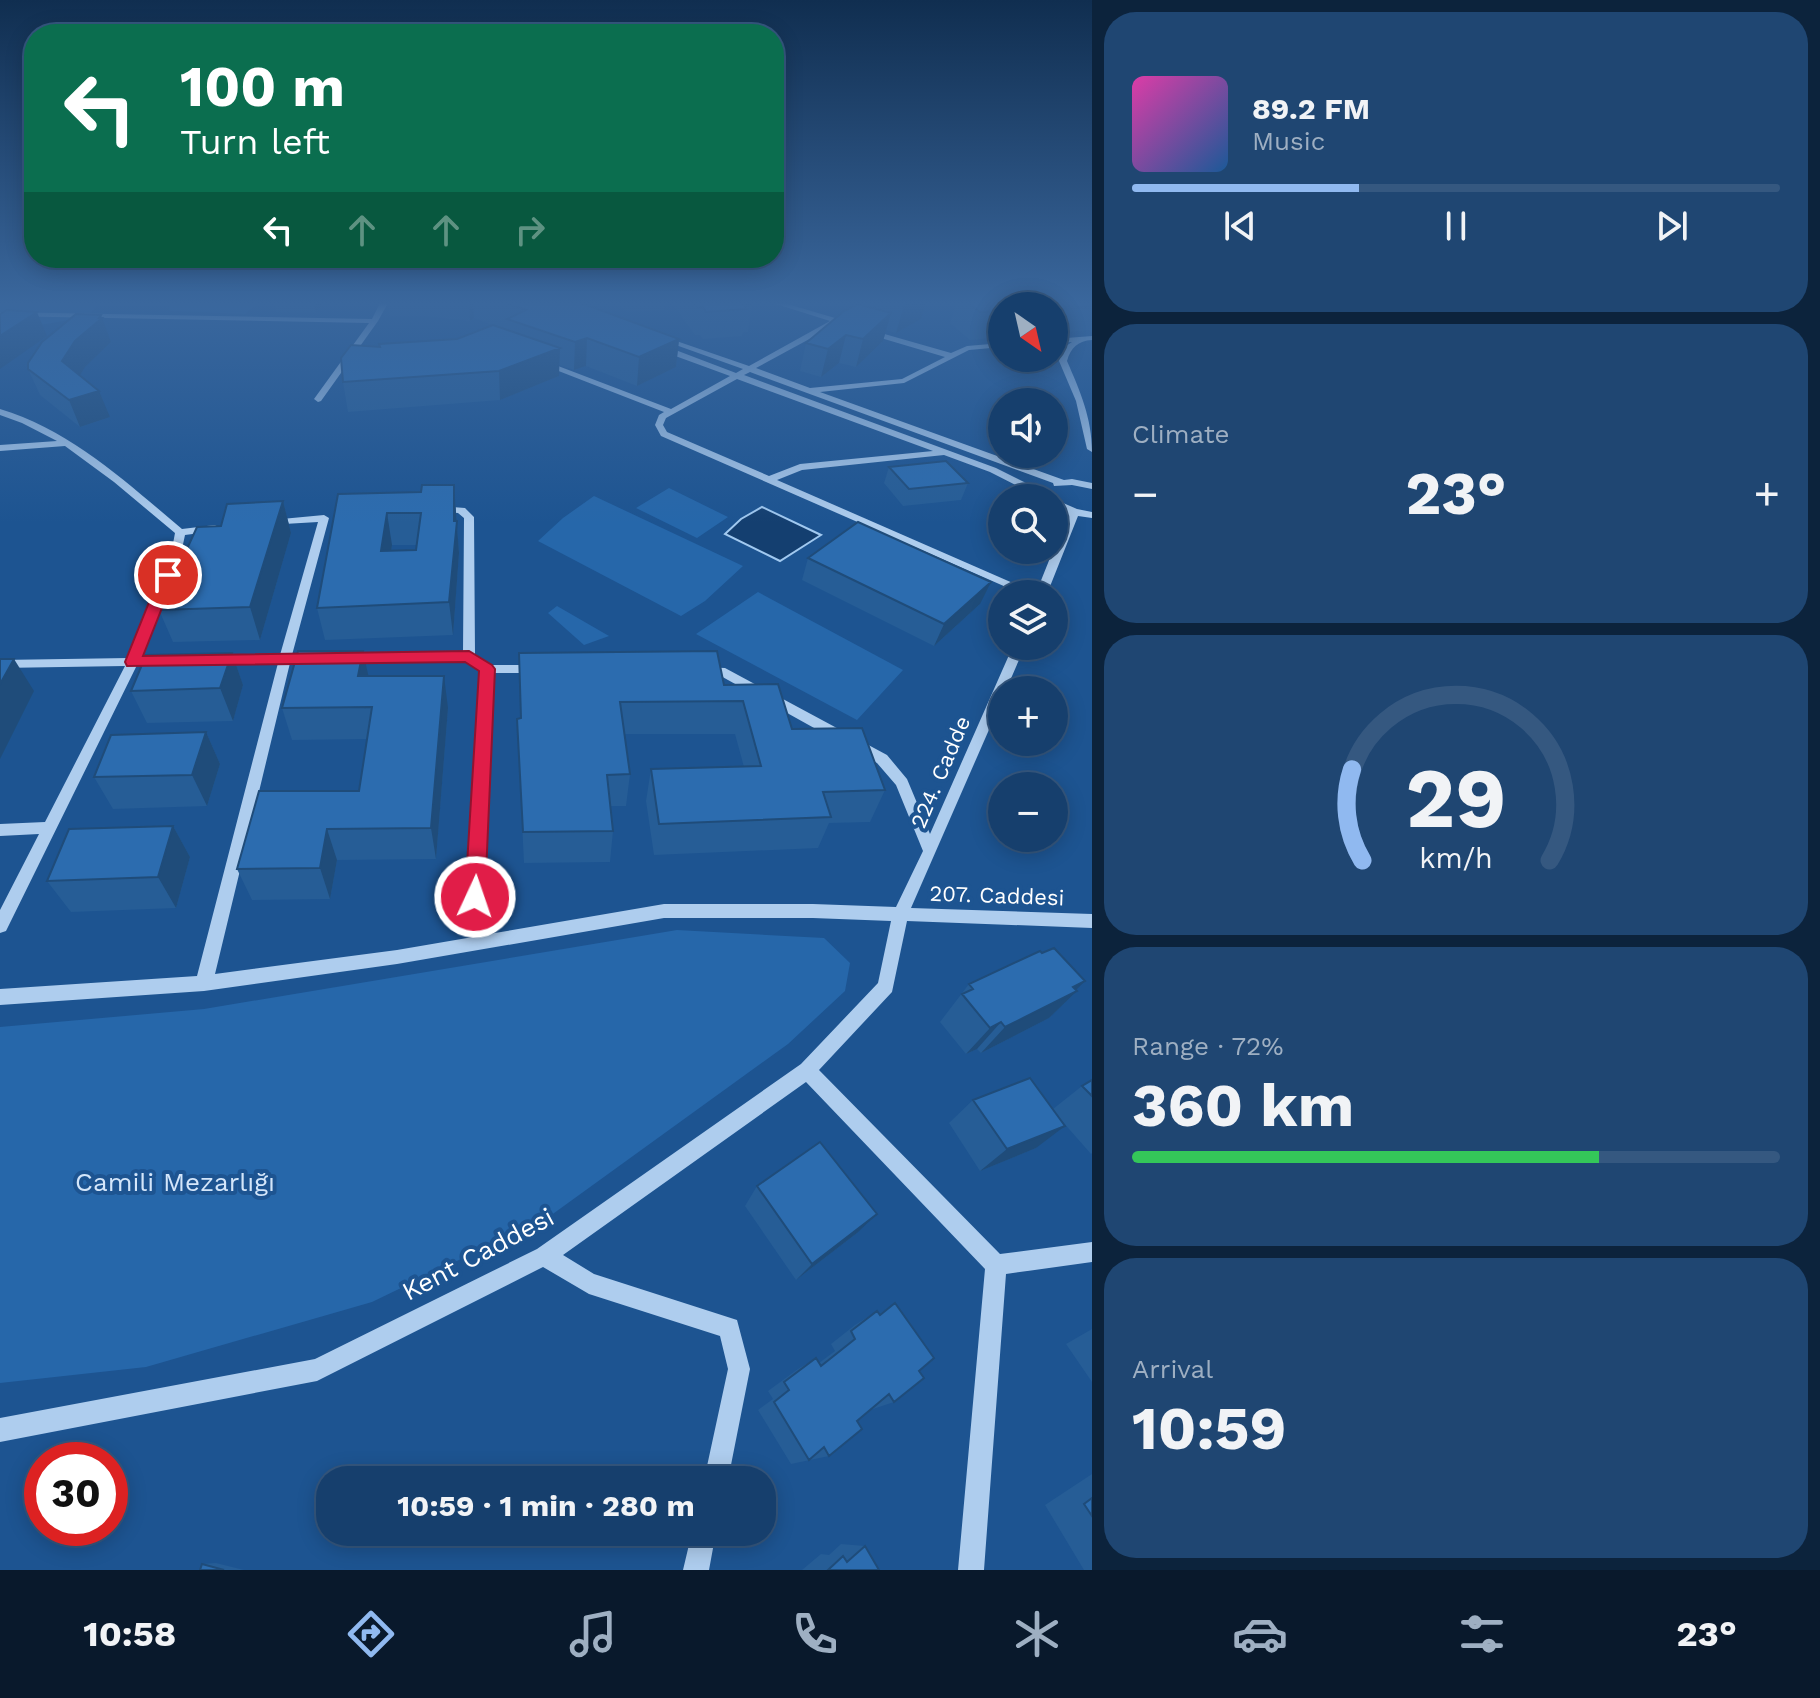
<!DOCTYPE html>
<meta charset="utf-8">
<style>
:root{--surface:#163f6d;--page:#1f4672;--text:#f1f3f6;--muted:#9eafc2;--line:#355880;--accent:#90b9f0}
body{margin:0;font-family:"Work Sans",sans-serif;background:var(--page);color:var(--text);height:100vh;display:flex;flex-direction:column;font-size:30px;white-space:nowrap}
*{box-sizing:border-box;margin:0}
p{font-size:26px;color:var(--muted)}
.icon{flex:none;width:44px;height:44px;fill:none;stroke:currentColor;stroke-width:2;stroke-linecap:round;stroke-linejoin:round}
.map{position:relative;flex:1;overflow:hidden}
.side{display:flex;flex-direction:column;gap:12px;padding:12px;background:#0c233c;width:728px}
.side>*{flex:none}
.banner{position:absolute;left:24px;top:24px;width:760px;height:244px;border-radius:32px;box-shadow:0 4px 20px #0003,0 0 0 2px var(--line);background:#0b6e4f;color:#fff;overflow:hidden}
.needle{width:52px;rotate:146deg}
.fabs{position:absolute;left:988px;top:292px;display:grid;gap:16px}
.fabs a{display:grid;place-items:center;width:80px;height:80px;border-radius:50%;background:var(--surface);box-shadow:0 4px 20px #0003,0 0 0 2px var(--line);font-size:40px}
.speed{position:absolute;left:24px;top:1442px;display:flex;gap:16px;font-size:40px;font-weight:700;text-align:center}
.speed>*{display:grid;place-content:center;width:104px;height:104px;border-radius:50%;background:var(--surface);box-shadow:0 4px 20px #0003,0 0 0 2px var(--line);line-height:1}
.speed .limit{border:12px solid #d22;background:#fff;color:#111}
.pin{position:absolute;display:grid;place-items:center;width:68px;height:68px;color:#fff;margin:-34px;border:4px solid #fff;border-radius:50%;box-shadow:0 2px 8px #0007}
.me{position:absolute;width:88px;margin:-44px;rotate:3deg;stroke-linejoin:round;filter:drop-shadow(0 0 6px #0008)}
.turn{display:flex;align-items:center;gap:28px;height:168px;padding:0 24px;font-size:36px}
.turn .icon{width:104px;height:104px;stroke-width:2.5}
.turn b{display:block;font-size:56px;line-height:68px}
.lanes{display:flex;align-items:center;height:76px;padding:0 24px;background:#0003;justify-content:center;gap:40px;direction:ltr}
.lanes .off{opacity:.35}
.big{font-size:60px;font-weight:700;line-height:1.1}
.side .card{flex:1;display:flex;flex-direction:column;justify-content:center;gap:12px;min-width:0;padding:0 28px;border-radius:32px;background:var(--page)}
.side .dial{align-items:center;gap:0}
.dial svg{height:208px;overflow:visible;fill:none;stroke:var(--line);stroke-width:7;stroke-linecap:round;text-anchor:middle}
.dial text{fill:var(--text);stroke:none}
.song{display:flex;align-items:center;gap:24px}
.cover{width:96px;height:96px;border-radius:12px;background:linear-gradient(135deg,hsl(320 70% 55%),hsl(210 70% 35%))}
.played{height:8px;border-radius:4px;background:linear-gradient(90deg,var(--accent) 35%,var(--line) 35%)}
.keys{display:flex;justify-content:space-around;direction:ltr}
.heat{display:flex;justify-content:space-between;align-items:center;font-size:44px;direction:ltr}
.charge{height:12px;border-radius:6px;background:linear-gradient(90deg,#34c759 72%,var(--line) 0)}
.trip{position:absolute;left:316px;top:1466px;width:460px;height:80px;border-radius:32px;background:var(--surface);box-shadow:0 4px 20px #0003,0 0 0 2px var(--line);font-weight:700;line-height:80px;text-align:center}
.tabs{display:flex;height:128px;justify-content:space-around;align-items:center;background:#09192c;color:var(--muted)}
.tabs .icon{width:56px;height:56px}
.tabs .selected{color:var(--accent)}
.tabs b{font-size:36px;color:var(--text)}
main{display:flex;flex:1;min-height:0}
.map>svg:first-child{display:block}
.green{fill:#2667aa}
.water{fill:#143f70;stroke:#a1c9f0;stroke-width:2}
.lines{fill:none;stroke-linecap:round;stroke-linejoin:round}
.minor{fill:#aecdee;fill-rule:evenodd}
.wall{fill:#265d96;fill-rule:evenodd}
.shaded-wall{fill:#1f4c7a}
.building{fill:#2c6caf;stroke:#1f4c7a;stroke-width:2;fill-rule:evenodd}
.route{fill:#e11d48;stroke:#92132f;stroke-width:2}
.labels{text-anchor:middle;stroke-width:8;stroke-linejoin:round;paint-order:stroke}
.street-label{font-size:22px;fill:#fff;stroke:#1d5491}
.near-park-label{font-size:26px;fill:#d4e6fa;stroke:#1d5491}
.near-street-label{font-size:26px;fill:#fff;stroke:#1d5491}
</style>
<main>
<div class="map">
<svg width="1092" height="1570" viewBox="0 0 1092 1570">
<rect width="100%" height="100%" fill="#1d5491"/>
<path class="green" d="M0 303H259L245 314 177 311H170L169 306 98 305 86 317 0 332Z
M669 488 728 517 697 538 636 508Z
M594 496 743 566 705 601 681 616 538 541 563 518Z
M758 592 903 670 857 720 696 634Z
M557 606 609 636 584 645 548 613Z
M677 930 824 938 850 963 845 991 788 1044 550 1216 372 1302 146 1367 0 1383V1027L204 1009Z"/>
<path class="water" d="M762 507 821 535 780 561 725 534 741 519Z"/>
<g class="lines">
<path class="minor" d="M380 303H388L378 321 321 401 318 402 314 399 369 323 0 316V312L372 319Z
M773 303H784L835 318 843 315 847 317 842 324H837L756 368 810 388 902 379 945 357 864 333V329H867L951 353 967 346 1002 343V347L969 350 904 383 820 392 1064 480 1072 479 1092 483V489L1072 485 1054 486 1053 483 750 372 744 375 996 468 1052 496 1054 498H1041L990 472 944 455 802 470 777 480 1036 593 1068 513 1054 506V499L1077 509 1092 512V518L1078 516 1047 594H1022L661 436 655 425 659 415 664 412 538 363 545 361 671 409 730 376 659 350V346H665L736 373 743 369 659 339V335L749 366 830 321ZM737 379 933 451 800 464 769 476 667 432 663 425 666 418Z
M1092 336V340C1078 341 1071 347 1067 361 1080 391 1092 418 1092 452L1087 449 1076 401 1059 361 1063 348 1072 342 1054 343V339Z
M0 409C72 431 126 482 182 529L215 525 220 528 215 531 185 535 182 549 141 657H160L166 661 160 665H137L6 931 0 933V910L39 834 0 836V824L45 822 125 666 0 668V660L129 658 172 549 175 533 114 482 65 446 0 451V445L57 441 22 423 0 415Z
M439 506 465 508 474 517 475 654 490 665H537L543 669 537 673H493L483 897 489 934 664 904H813L896 907 923 851 896 785 877 763 719 675H702L696 671 702 667 725 668 887 755 907 779 930 834 1013 646H1025L1006 690H1002V700L911 908 1092 914V928L907 921 892 992 819 1070 1000 1254 1092 1242V1262L1006 1274 984 1570H958L985 1269 806 1082 563 1255 594 1274 737 1320 750 1369 728 1480H704L728 1369 720 1336 589 1294 543 1267 317 1381 0 1442V1418L315 1359 537 1249 801 1064 878 983 891 921 813 918H664L397 964 204 991 0 1005V989L197 976 278 663 216 664 210 660 216 656 280 655 318 522 267 525V521L271 520 324 515 329 518 292 655 313 654 319 658 313 662 290 663 215 974 397 950 473 937 467 897 481 671 466 660 346 662 340 658 346 654 463 652 464 518 458 513 435 511V507Z
M692 1532H716L709 1570H683Z"/>
</g>
<path class="wall" d="M274 303H323L316 313 276 312Z
M388 303H581L679 339 676 367 637 386 586 366 574 370 559 365V376L500 400 348 412 343 382 380 347 457 339 492 325 474 318 470 321 424 316H390Z
M618 303H665L664 310 629 312 622 309Z
M672 303H751L752 305 748 332H743L742 336 703 339 700 335H695Z
M865 303H926L921 319 896 333 886 330 883 341 856 367 839 363 821 377 800 371 806 343 864 306Z
M956 303H1010L1002 306V337L970 340 950 323Z
M1050 303H1092V333L1089 330 1067 332 1054 322V306H1049Z
M110 340 111 342 85 367 80 375 110 417 80 427 40 395 28 369Z
M889 467 968 483 961 500 903 506 884 483Z
M454 485 459 553 453 635 325 640 317 608 338 494 421 492ZM392 545H416V550L391 551Z
M283 501 291 533 260 640 173 642 159 610 221 526Z
M808 558 980 604 934 646 802 580Z
M363 651 368 676 448 708 436 859 337 860 330 899 252 900 237 869 359 791 367 739 292 740 282 708Z
M232 653 243 685 233 721 147 723 131 691Z
M519 653 724 685 885 790 870 822 829 823 818 848 654 855 646 801 651 769 744 767 735 734H624L630 774 626 806H610L613 831 610 862 524 863 517 719 521 718Z
M206 732 220 764 207 806 113 809 94 777Z
M173 826 190 857 176 908 71 912 47 881Z
M969 984 1076 990 1077 991 1049 1018 981 1053 977 1049 966 1054 940 1022Z
M1092 1080V1153L1091 1154 1062 1121 1036 1148 980 1171 949 1123 973 1100 1053 1109 1082 1086Z
M757 1186 857 1233 796 1280 745 1206Z
M895 1303 919 1371 894 1402 870 1410 857 1421 829 1456 791 1464 758 1410 773 1399 768 1391 798 1369 816 1358 819 1363 835 1351 831 1344 855 1325 877 1311 879 1314Z
M1092 1329V1382L1066 1344Z
M1092 1474V1570H1084L1045 1505Z
M841 1544 865 1546 879 1570H802L821 1554 829 1555Z
M216 1563 244 1570H200L202 1564Z"/>
<path class="shaded-wall" d="M314 303H323L316 313Z
M469 303H473L474 318 470 321Z
M909 303H926L921 319 896 333 904 305Z
M37 312 47 336 0 369V336Z
M891 313 883 341 856 367 863 339Z
M101 315 111 342 85 367 73 387 62 361 75 341Z
M846 335 839 363 821 377 828 349Z
M587 338 586 366 574 370 575 342Z
M679 339 676 367 637 386 639 357Z
M560 348 559 376 500 400 499 371Z
M99 391 110 417 80 427 69 400Z
M454 485 459 553 453 635 449 602Z
M283 501 291 533 260 640 250 607Z
M387 513 392 545 386 583 381 551Z
M991 582 980 604 934 646 944 624Z
M363 651 370 683 365 709 358 676Z
M232 653 243 685 233 721 220 688Z
M14 659 34 691 0 759V684Z
M444 676 448 708 436 859 431 828Z
M206 732 220 764 207 806 192 775Z
M173 826 190 857 176 908 158 877Z
M327 829 337 860 330 899 320 868Z
M1085 981 1073 993 1077 991 1049 1018 981 1053 1005 1027Z
M1001 1022 977 1049 966 1054 990 1028Z
M1065 1126 1036 1148 980 1171 1007 1149Z
M877 1214 857 1233 796 1280 812 1264Z"/>
<path class="building" d="M506 303H581L679 339 639 357 587 338 575 342 507 319 526 310Z
M695 303H751L752 305H744L747 309 706 312 703 307 698 308Z
M968 303H1010L1014 306H1002V311L980 312Z
M1072 303H1092V306L1078 307Z
M858 304 891 313 863 339 846 335 828 349 806 343 844 311Z
M7 310 37 312 0 336V314Z
M76 314 101 315 99 318H102L75 341 62 361 99 391 69 400 28 369V363L42 342Z
M493 325 560 348 499 371 343 382 341 358 351 345 380 347 379 344 457 339Z
M946 461 968 483 909 489 889 467Z
M422 485H454V521H457L449 602 317 608 338 494 421 492ZM387 513H421L416 550 381 551Z
M283 501 250 607 159 610 197 527 221 526 227 504Z
M858 522 991 582 944 624 808 558Z
M298 651H363L358 676H444L431 828 327 829 320 868 237 869 259 791H359L372 707 282 708Z
M717 651 724 685 778 684 792 729 862 728 885 790 823 792 831 817 659 824 651 769 761 766 743 701 620 702 630 774 607 775 613 831 523 832 517 719 521 718 519 653Z
M232 653 220 688 131 691 146 655Z
M0 659H14L0 684Z
M206 732 192 775 94 777 111 735Z
M173 826 158 877 47 881 69 829Z
M1054 948 1085 981 1073 987 1077 991 1005 1027 1001 1022 990 1028 962 994 973 989 969 984 1040 951 1042 953Z
M1030 1078 1065 1126 1007 1149 973 1100Z
M1092 1080V1096L1082 1086Z
M820 1142 877 1214 812 1264 757 1186Z
M895 1303 934 1358 919 1371 924 1378 894 1402 889 1394 857 1421 862 1429 829 1456 824 1447 809 1460 774 1402 789 1390 784 1382 816 1358 821 1366 855 1339 851 1331 877 1311 880 1315Z
M1092 1498V1516L1084 1504Z
M865 1546 879 1570H828L843 1556 847 1562Z
M202 1564 224 1570H200Z"/>
<linearGradient id="sky" x2="0" y2="1"><stop stop-color="#102e50"/><stop offset="0.58" stop-color="#3a679d"/><stop offset="1" stop-color="#3a679d" stop-opacity="0"/></linearGradient>
<rect width="1092" height="523" fill="url(#sky)"/>
<path class="route" d="M168 571 175 575 143 656 469 651 492 665 495 669 485 897 482 903 475 906 468 903 465 897 479 671 465 662 127 666 125 662 160 575Z"/>
<g class="labels">
<g class="street-label">
<text transform="translate(940 772) rotate(-67)" y="8">224. Cadde</text>
<text transform="translate(997 895) rotate(2)" y="8">207. Caddesi</text>
</g>
<g class="near-park-label">
<text x="175" y="1191">Camili Mezarlığı</text>
</g>
<g class="near-street-label">
<text transform="translate(478 1254) rotate(-28)" y="9">Kent Caddesi</text>
</g>
</g>
</svg>
<div class="fabs">
<a><svg class="needle" viewBox="-14 -14 28 28"><path d="M0-13l5 13h-10z" fill="#e53935"/><path d="M0 13l5-13h-10z" fill="#9eafc2"/></svg></a>
<a><svg class="icon" aria-label="sound" viewBox="0 0 24 24"><path d="M4 9h4l5-4v14l-5-4H4zM17 9q2 3 0 6"/></svg></a>
<a><svg class="icon" aria-label="search" viewBox="0 0 24 24"><circle cx="10" cy="10" r="6"/><path d="M15 15l6 6"/></svg></a>
<a><svg class="icon" aria-label="layers" viewBox="0 0 24 24"><path d="M12 4l9 5-9 5-9-5zM3 14l9 5 9-5"/></svg></a>
<a>+</a>
<a>−</a>
</div>
<div class="speed"><div class="limit">30</div></div>
<div class="pin" style="left:168px;top:575px;background:#d93025"><svg class="icon" aria-label="arrive" viewBox="0 0 24 24"><path d="M6 21V4h12l-3 4 3 4H6"/></svg></div>
<svg class="me" style="left:475px;top:897px" viewBox="-20 -20 40 40"><circle r="17" fill="#e11d48" stroke="#fff" stroke-width="3"/><path d="M0-11L8 9 0 5-8 9z" fill="#fff"/></svg>
<div class="trip">10:59 · 1 min · 280 m</div>
<div class="banner">
<div class="turn"><svg class="icon" aria-label="left" viewBox="0 0 24 24"><path d="M17 20v-9H6M10 6l-5 5 5 5"/></svg><div><b>100 m</b>Turn left</div></div>
<div class="lanes"><svg class="icon" aria-label="left" viewBox="0 0 24 24"><path d="M17 20v-9H6M10 6l-5 5 5 5"/></svg><svg class="icon off" aria-label="ahead" viewBox="0 0 24 24"><path d="M12 20V5M6 11l6-6 6 6"/></svg><svg class="icon off" aria-label="ahead" viewBox="0 0 24 24"><path d="M12 20V5M6 11l6-6 6 6"/></svg><svg class="icon off" aria-label="right" viewBox="0 0 24 24"><path d="M7 20v-9h11M14 6l5 5-5 5"/></svg></div>
</div>
</div>
<section class="side">
<div class="card">
<div class="song"><i class="cover"></i><div><b>89.2 FM</b><p>Music</p></div></div>
<div class="played"></div>
<div class="keys"><svg class="icon" aria-label="previous" viewBox="0 0 24 24"><path d="M18 5L8 12l10 7zM5 5v14"/></svg><svg class="icon" aria-label="pause" viewBox="0 0 24 24"><path d="M8 5v14M16 5v14"/></svg><svg class="icon" aria-label="next" viewBox="0 0 24 24"><path d="M6 5l10 7-10 7zM19 5v14"/></svg></div>
</div>
<div class="card"><p>Climate</p>
<div class="heat"><a>−</a><b class="big">23°</b><a>+</a></div>
</div>
<div class="card dial"><svg viewBox="0 0 100 80">
<path d="M14 69A42 42 0 1 1 86 69"/>
<path d="M14 69A42 42 0 0 1 10 34" stroke="#90b9f0"/>
<text x="50" y="56" font-size="32" font-weight="700">29</text>
<text x="50" y="72" font-size="11">km/h</text>
</svg></div>
<div class="card"><p>Range · 72%</p><b class="big">360 km</b><div class="charge"></div></div>
<div class="card"><p>Arrival</p><b class="big">10:59</b></div>
</section>
</main>
<nav class="tabs">
<b>10:58</b>
<svg class="icon selected" aria-label="directions" viewBox="0 0 24 24"><path d="M12 3l9 9-9 9-9-9zM9 14v-3h6M13 9l2 2-2 2"/></svg>
<svg class="icon" aria-label="music" viewBox="0 0 24 24"><path d="M9 18V5l10-2v13"/><circle cx="6" cy="18" r="3"/><circle cx="16" cy="16" r="3"/></svg>
<svg class="icon" aria-label="phone" viewBox="0 0 24 24"><path d="M5 4h4l2 5-3 2q2 4 5 5l2-3 5 2v4C11 20 4 13 5 4z"/></svg>
<svg class="icon" aria-label="climate" viewBox="0 0 24 24"><path d="M12 3v18M4 7l16 10M4 17L20 7"/></svg>
<svg class="icon" aria-label="car" viewBox="0 0 24 24"><path d="M5 17H2v-5l4-1 3-4h7l3 4 3 1v5h-3M9 17h6M6 11h13"/><circle cx="7" cy="17" r="2"/><circle cx="17" cy="17" r="2"/></svg>
<svg class="icon" aria-label="filters" viewBox="0 0 24 24"><path d="M4 7h16M4 17h16"/><circle cx="9" cy="7" r="2"/><circle cx="15" cy="17" r="2"/></svg>
<b>23°</b>
</nav>
